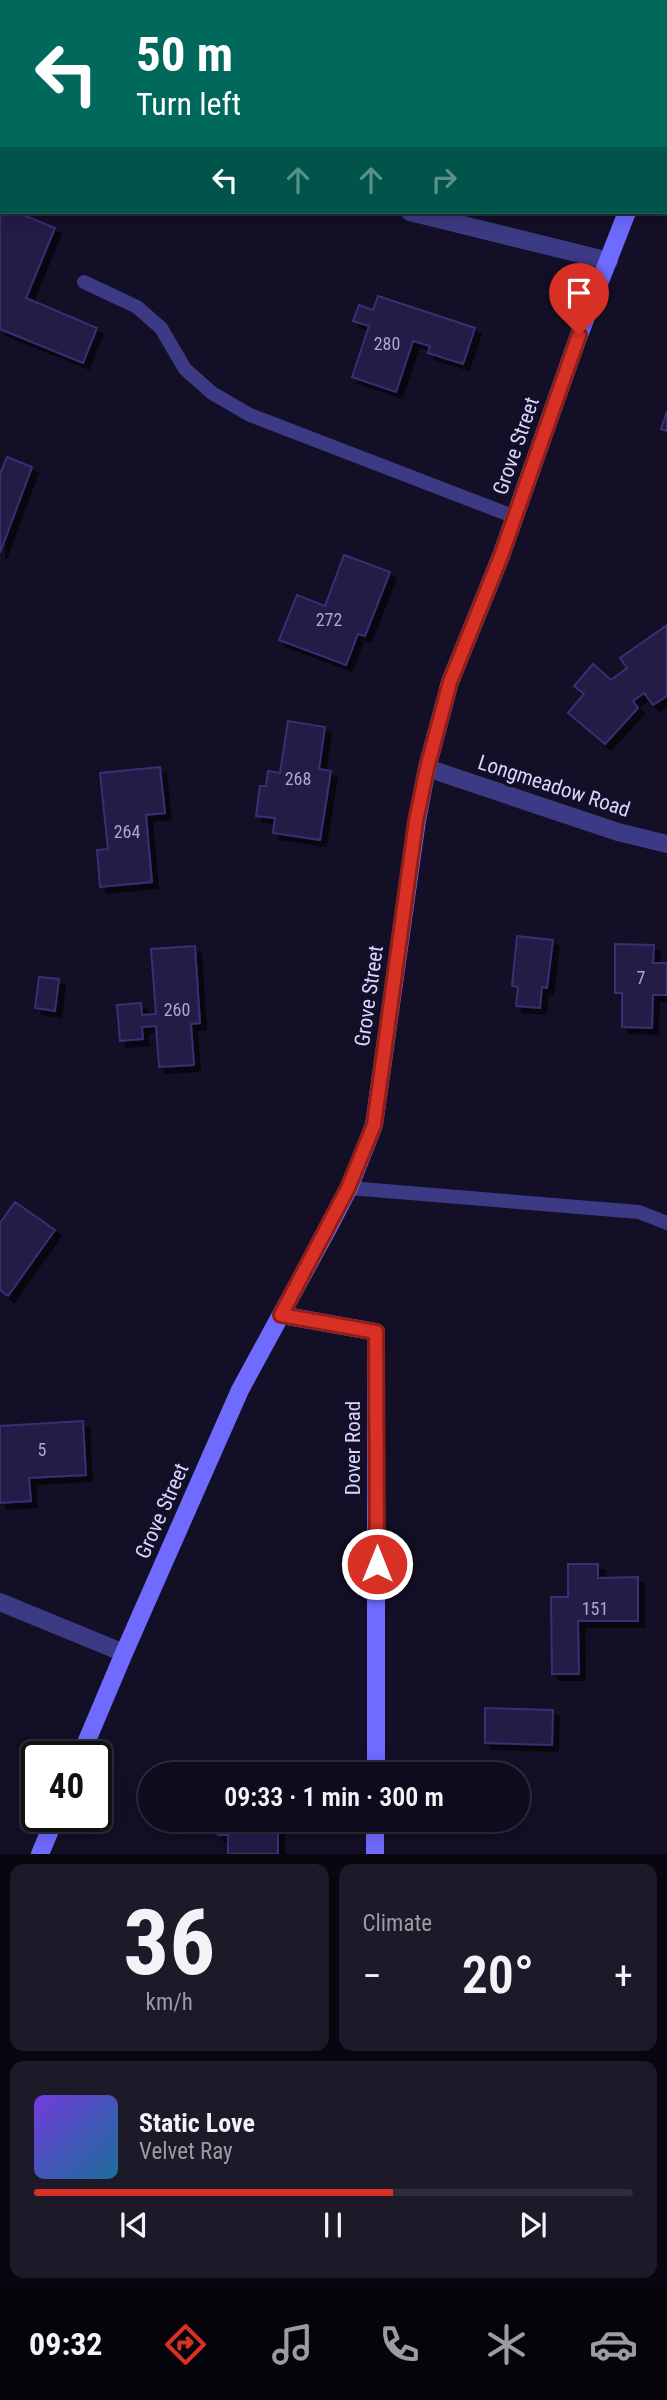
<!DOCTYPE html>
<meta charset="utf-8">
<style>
:root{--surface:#0e0b1c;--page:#1c1929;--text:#f1f3f6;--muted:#9b9ba3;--line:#2e2b3b;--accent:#d93025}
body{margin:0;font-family:"Roboto Condensed",sans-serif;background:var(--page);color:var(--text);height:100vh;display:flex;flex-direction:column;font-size:26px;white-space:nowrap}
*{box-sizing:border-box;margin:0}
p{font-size:23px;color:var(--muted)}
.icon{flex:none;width:38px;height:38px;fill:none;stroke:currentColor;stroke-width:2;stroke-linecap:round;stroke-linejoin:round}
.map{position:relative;height:1854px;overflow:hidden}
.side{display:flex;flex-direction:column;gap:10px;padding:10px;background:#08060f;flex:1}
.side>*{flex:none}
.top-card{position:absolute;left:0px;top:0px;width:668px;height:214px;box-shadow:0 4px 18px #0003,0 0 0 2px var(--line);background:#00695c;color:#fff;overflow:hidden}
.speed{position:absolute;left:21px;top:1741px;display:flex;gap:14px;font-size:35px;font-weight:700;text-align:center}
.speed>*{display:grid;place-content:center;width:91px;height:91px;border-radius:50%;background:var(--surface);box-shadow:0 4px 18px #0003,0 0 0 2px var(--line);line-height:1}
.speed .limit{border:4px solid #111;border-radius:10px;background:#fff;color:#111}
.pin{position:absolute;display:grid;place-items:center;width:60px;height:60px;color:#fff;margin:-72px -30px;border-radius:50% 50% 50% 0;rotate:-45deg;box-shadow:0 0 7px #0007}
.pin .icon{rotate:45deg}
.me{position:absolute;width:77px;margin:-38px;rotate:0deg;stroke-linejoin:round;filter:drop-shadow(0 0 5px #0008)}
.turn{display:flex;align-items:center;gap:24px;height:147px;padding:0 21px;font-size:32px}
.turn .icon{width:91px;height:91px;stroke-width:2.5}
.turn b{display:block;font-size:49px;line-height:60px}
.lanes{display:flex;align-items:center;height:66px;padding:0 21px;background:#0003;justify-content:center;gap:35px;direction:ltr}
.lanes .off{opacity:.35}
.big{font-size:52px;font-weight:600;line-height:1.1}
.side .tile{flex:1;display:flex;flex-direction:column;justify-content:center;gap:10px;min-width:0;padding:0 24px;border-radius:14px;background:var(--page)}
.side .dial{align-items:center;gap:0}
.dial b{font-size:91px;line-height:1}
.song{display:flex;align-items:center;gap:21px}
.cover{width:84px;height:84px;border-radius:10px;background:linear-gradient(135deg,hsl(260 70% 55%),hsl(200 70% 35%))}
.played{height:7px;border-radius:4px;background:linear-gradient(90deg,var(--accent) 60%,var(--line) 60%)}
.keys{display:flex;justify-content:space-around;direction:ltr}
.heat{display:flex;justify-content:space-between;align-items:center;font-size:38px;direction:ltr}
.side .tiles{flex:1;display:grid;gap:10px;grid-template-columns:1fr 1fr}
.tile:last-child{grid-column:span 2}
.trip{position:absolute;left:138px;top:1762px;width:392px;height:70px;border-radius:35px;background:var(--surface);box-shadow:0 4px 18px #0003,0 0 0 2px var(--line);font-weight:600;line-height:70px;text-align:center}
.tabs{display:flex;height:112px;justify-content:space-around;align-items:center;background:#06040b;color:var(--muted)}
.tabs .icon{width:49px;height:49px}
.tabs .on{color:var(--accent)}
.tabs b{font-size:32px;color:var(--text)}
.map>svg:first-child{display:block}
.building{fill:#241b47;stroke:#3b2d73;stroke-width:2;filter:url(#shadow)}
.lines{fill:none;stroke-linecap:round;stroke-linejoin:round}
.lane{stroke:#3d3a85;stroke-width:14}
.street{stroke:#3d3a85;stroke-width:18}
.secondary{stroke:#6f6bff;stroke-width:18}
.route-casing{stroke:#8d1f18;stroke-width:18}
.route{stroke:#d93025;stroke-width:12}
.labels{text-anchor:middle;stroke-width:7;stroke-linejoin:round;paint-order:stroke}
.number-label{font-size:18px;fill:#aca6d1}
.street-label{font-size:21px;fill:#d9d4ff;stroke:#130f26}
</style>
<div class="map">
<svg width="667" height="1854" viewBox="0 0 667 1854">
<defs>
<filter id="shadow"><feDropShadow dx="6" dy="6" stdDeviation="0" flood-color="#0009"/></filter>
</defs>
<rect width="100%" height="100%" fill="#130f26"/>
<path class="building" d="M0 205 2 212H16L55 228 26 298 97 328 83 363 0 329Z
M378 296 475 328 463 364 428 353 430 346 413 341 396 392 352 377 369 326 353 321 359 305 373 310Z
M667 411V431L661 429Z
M7 457 32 467 0 553V474Z
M344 555 390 572 365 636 358 634 346 665 279 640 297 595 325 606Z
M667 625V696L653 705 644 693 633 701 638 708 605 744 568 713 584 694 574 686 593 664 611 680 627 668 620 658Z
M288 721 325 727 319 769 331 771 320 840 273 833 275 818 256 816 260 786H266L268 771 280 773Z
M160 767 165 813 146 815 152 882 100 887 97 850 108 849 100 773Z
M517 936 553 940 547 988 542 987 540 1008 516 1006 518 987 512 986Z
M615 944 654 945 653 963H667V995H653L652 1028 622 1027V993H615Z
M195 946 200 1023 191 1024 194 1065 159 1067 156 1026 142 1027 143 1039 120 1041 117 1005 141 1003 142 1015 156 1014 151 949Z
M39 977 59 979 55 1011 35 1008Z
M15 1202 55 1230 8 1296 0 1290V1223Z
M83 1421 86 1475 29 1478 31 1501 0 1503V1426Z
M568 1564H598V1578L638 1577V1621H578L579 1674H552L551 1597H568Z
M485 1708 553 1710 552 1745 485 1743Z
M219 1768 296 1769V1774H219Z
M218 1820H278V1854H228V1835H218Z"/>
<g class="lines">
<path class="lane" d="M84 282 137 307 161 328 185 369 212 393 250 415 515 517
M349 1188 639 1212 667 1223"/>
<path class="street" d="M0 86 2 88
M0 107 2 108
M410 212 609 261
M427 768 618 832 667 844
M0 1602 124 1653"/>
<path class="secondary" d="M281 1315 376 1332V1774
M80 1757 124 1653 240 1390 332 1221 349 1188 374 1125 417 820 427 768 450 682 501 556 579 335 627 212
M40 1854 56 1816
M375 1854V1820"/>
</g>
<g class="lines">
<g class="route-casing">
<path id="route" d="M377 1564 376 1332 281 1315 348 1188 374 1125 416 821 427 768 450 682 501 556 579 335"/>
</g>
<use href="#route" class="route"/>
</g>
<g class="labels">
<g class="number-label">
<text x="387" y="350">280</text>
<text x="329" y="626">272</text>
<text x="298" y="785">268</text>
<text x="127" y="838">264</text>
<text x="641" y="984">7</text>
<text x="177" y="1016">260</text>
<text x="42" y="1456">5</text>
<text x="595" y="1615">151</text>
</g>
<g class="street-label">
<text transform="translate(516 446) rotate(-71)" y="7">Grove Street</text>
<text transform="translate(554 786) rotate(18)" y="7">Longmeadow Road</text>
<text transform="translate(369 996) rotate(-82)" y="7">Grove Street</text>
<text transform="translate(353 1448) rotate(-90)" y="7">Dover Road</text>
<text transform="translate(162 1511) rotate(-66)" y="7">Grove Street</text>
</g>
</g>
</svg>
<div class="speed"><div class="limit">40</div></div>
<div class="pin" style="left:579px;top:335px;background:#d93025"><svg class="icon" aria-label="arrive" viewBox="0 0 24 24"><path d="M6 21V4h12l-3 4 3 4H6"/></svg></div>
<svg class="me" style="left:377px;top:1564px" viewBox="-20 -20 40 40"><circle r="17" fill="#d93025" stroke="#fff" stroke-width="3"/><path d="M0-11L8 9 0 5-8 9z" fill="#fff"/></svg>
<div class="trip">09:33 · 1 min · 300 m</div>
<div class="top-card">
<div class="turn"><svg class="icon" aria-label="left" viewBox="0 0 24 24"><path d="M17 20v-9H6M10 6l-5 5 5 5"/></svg><div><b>50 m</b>Turn left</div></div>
<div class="lanes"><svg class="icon" aria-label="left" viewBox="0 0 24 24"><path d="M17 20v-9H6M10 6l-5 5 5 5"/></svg><svg class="icon off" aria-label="ahead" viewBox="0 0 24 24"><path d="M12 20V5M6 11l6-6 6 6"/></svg><svg class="icon off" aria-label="ahead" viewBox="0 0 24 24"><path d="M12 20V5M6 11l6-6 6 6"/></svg><svg class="icon off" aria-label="right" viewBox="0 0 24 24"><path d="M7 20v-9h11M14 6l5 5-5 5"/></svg></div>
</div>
</div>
<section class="side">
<div class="tiles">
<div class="tile dial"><b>36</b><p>km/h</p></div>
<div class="tile"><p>Climate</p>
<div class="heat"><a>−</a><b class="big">20°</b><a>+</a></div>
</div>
<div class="tile">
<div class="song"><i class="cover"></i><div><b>Static Love</b><p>Velvet Ray</p></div></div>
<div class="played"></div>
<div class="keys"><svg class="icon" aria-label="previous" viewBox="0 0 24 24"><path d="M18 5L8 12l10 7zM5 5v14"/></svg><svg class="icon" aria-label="pause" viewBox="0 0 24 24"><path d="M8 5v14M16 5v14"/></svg><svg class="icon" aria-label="next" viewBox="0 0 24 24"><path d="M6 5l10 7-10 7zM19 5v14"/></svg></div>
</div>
</div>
</section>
<nav class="tabs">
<b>09:32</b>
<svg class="icon on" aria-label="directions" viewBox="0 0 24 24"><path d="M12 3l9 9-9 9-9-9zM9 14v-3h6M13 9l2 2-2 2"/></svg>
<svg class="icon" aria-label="music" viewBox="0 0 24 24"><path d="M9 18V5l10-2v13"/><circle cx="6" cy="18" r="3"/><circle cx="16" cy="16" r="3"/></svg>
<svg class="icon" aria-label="phone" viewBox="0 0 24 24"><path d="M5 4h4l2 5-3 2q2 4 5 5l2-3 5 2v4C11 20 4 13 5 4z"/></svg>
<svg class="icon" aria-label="climate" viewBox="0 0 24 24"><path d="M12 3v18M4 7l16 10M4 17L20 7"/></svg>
<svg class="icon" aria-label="car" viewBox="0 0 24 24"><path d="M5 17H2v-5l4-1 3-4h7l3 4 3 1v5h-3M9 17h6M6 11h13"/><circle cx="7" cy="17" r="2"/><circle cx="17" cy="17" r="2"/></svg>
</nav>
